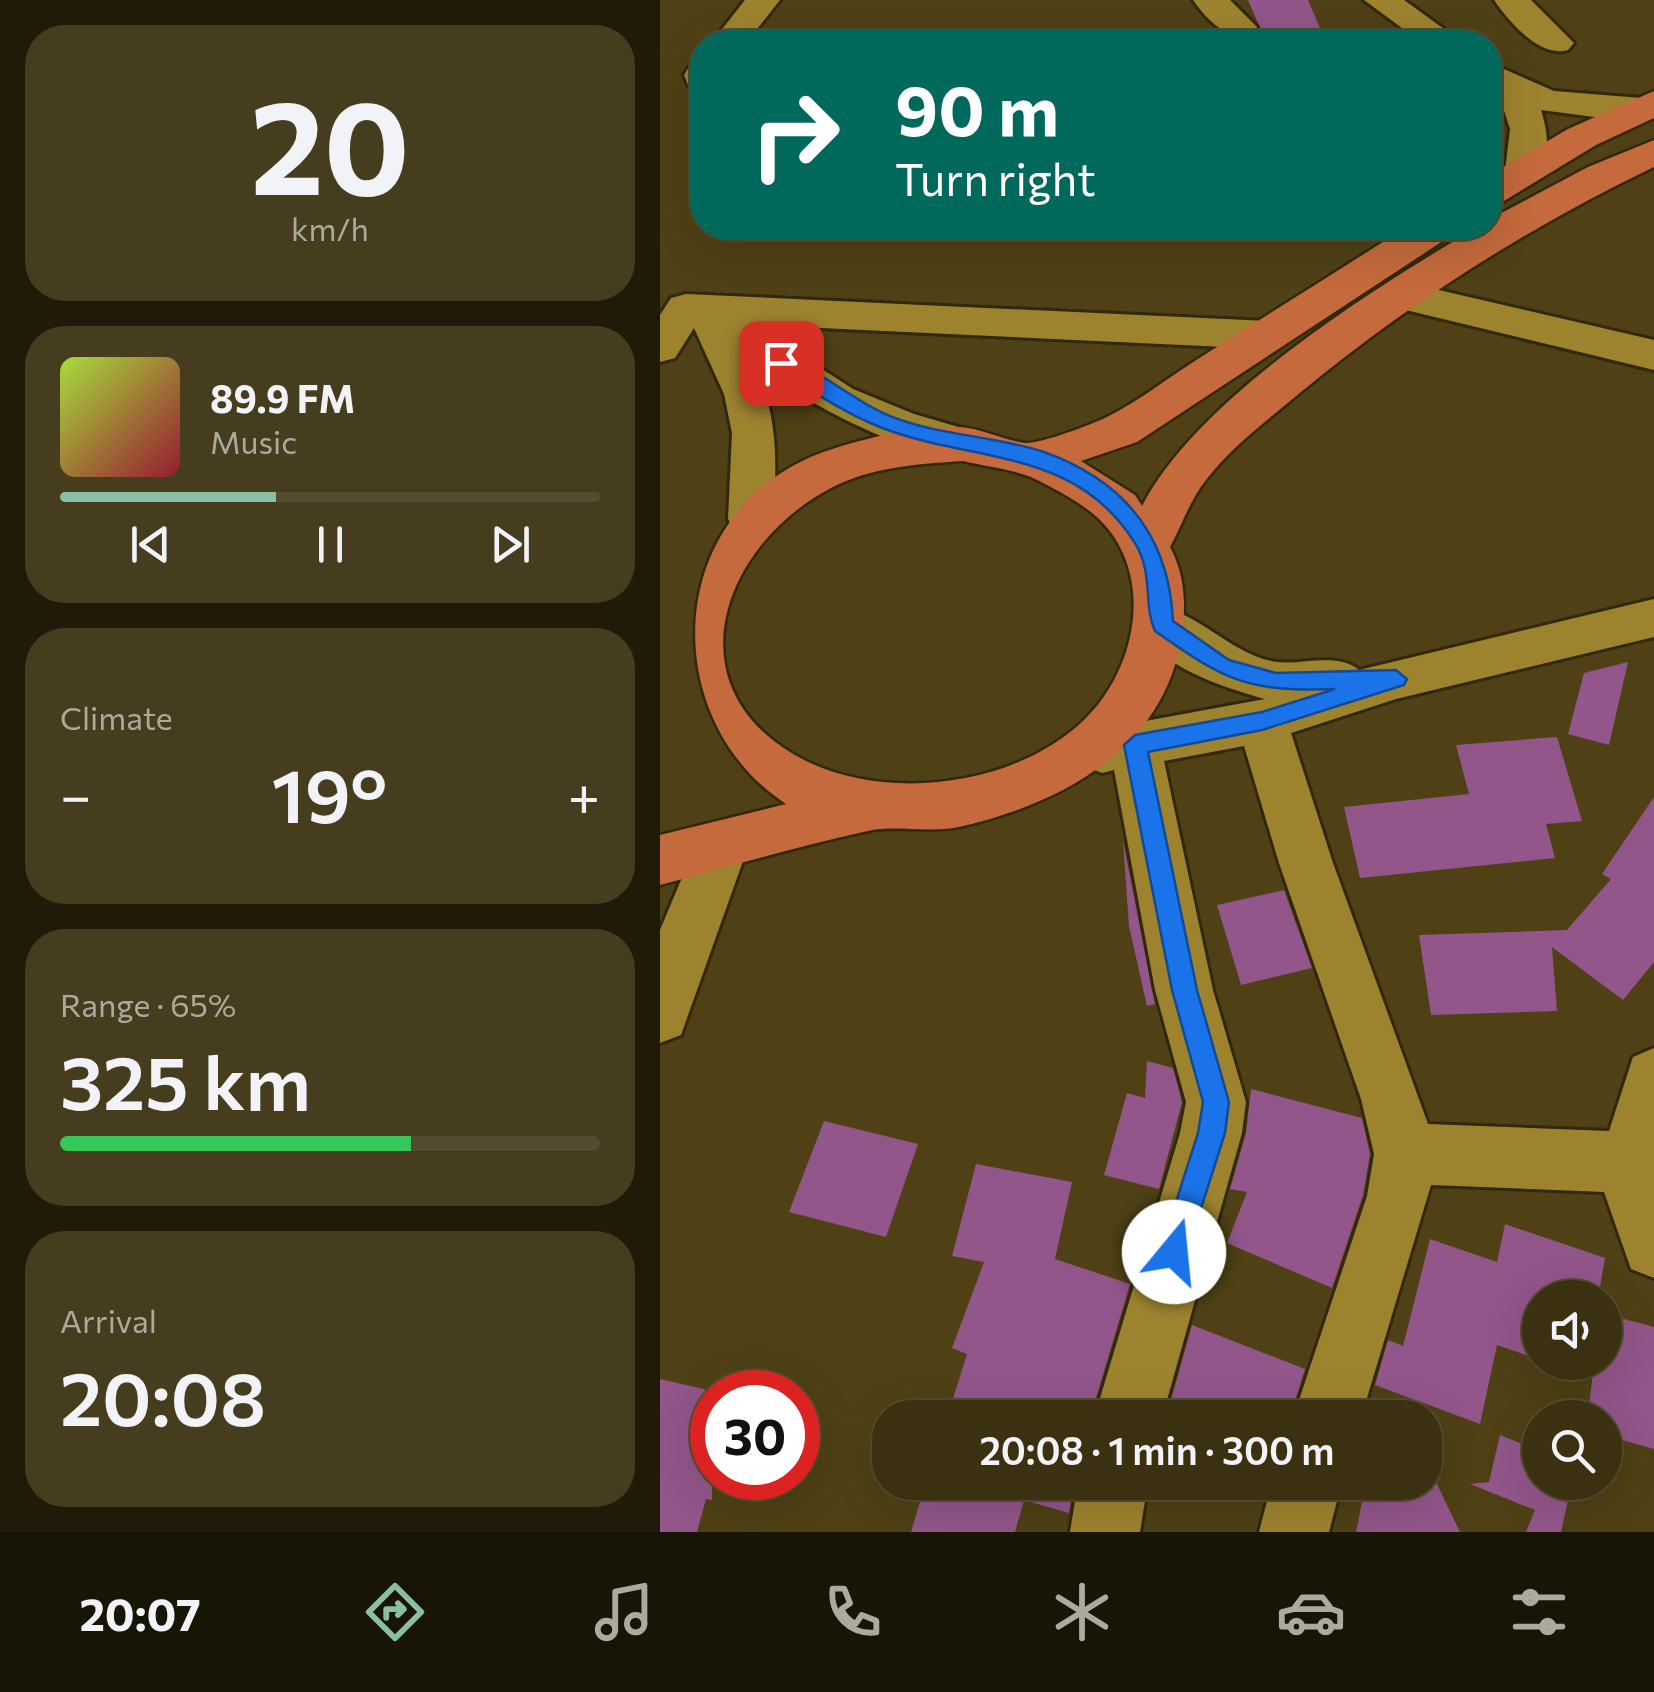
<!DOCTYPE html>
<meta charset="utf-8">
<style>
:root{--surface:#3b3110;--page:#463d1e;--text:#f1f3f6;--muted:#aca99f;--line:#544c30;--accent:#8abfa5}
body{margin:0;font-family:Commissioner,sans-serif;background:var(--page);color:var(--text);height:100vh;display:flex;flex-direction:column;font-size:38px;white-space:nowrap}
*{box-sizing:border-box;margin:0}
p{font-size:32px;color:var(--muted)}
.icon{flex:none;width:55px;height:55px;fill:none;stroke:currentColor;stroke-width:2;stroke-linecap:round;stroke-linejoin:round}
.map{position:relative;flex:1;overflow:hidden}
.panel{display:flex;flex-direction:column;gap:25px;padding:25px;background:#201b09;width:660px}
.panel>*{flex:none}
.hud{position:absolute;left:30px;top:30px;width:812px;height:210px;border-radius:40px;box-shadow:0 10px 40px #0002,0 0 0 2px var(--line);background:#00695c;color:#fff;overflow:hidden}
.buttons{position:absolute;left:862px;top:1280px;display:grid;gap:20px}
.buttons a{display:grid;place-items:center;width:100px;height:100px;border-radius:50%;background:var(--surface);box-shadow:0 10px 40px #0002,0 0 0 2px var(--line);font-size:50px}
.speed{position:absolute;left:30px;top:1370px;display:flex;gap:20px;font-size:50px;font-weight:700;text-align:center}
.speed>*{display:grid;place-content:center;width:130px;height:130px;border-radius:50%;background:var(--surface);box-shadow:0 10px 40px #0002,0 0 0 2px var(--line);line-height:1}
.speed .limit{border:15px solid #d22;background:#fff;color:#111}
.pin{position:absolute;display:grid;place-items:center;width:85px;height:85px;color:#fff;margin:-42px;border-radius:20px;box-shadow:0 5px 15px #0006}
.me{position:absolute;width:110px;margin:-55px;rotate:17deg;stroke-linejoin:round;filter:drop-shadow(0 0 8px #0008)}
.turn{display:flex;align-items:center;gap:35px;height:210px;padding:0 40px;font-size:45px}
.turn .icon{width:130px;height:130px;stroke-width:2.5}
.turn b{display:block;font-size:70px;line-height:85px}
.big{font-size:75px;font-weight:600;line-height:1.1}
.panel .widget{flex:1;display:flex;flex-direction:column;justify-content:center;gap:15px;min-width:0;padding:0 35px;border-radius:40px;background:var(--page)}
.panel .dial{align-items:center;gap:0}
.dial b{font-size:130px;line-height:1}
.song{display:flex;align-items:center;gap:30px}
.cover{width:120px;height:120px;border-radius:15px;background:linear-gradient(135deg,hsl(80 70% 55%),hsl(350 70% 35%))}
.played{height:10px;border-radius:5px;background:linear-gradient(90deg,var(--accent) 40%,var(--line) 40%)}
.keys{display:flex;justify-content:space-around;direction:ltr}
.heat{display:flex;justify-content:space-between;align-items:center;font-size:55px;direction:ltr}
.charge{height:15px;border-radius:8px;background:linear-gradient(90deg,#34c759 65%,var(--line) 0)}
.trip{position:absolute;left:212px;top:1400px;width:570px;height:100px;border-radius:40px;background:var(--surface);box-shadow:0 10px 40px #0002,0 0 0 2px var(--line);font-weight:600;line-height:100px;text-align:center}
.tabs{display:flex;height:160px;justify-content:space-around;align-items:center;background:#181406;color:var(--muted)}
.tabs .icon{width:70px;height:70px}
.tabs .current{color:var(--accent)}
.tabs b{font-size:45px;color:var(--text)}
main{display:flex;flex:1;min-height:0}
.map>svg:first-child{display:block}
.building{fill:#92568a}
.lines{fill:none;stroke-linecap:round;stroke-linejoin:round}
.minor-casing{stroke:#31280e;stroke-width:6}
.major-casing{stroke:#31280e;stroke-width:5}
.minor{fill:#9e832f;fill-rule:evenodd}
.major{fill:#c46a3c;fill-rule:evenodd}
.route{fill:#1a73e8;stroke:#114b97;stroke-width:2.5}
</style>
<main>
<section class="panel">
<div class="widget dial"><b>20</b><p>km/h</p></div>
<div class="widget">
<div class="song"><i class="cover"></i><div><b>89.9 FM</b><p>Music</p></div></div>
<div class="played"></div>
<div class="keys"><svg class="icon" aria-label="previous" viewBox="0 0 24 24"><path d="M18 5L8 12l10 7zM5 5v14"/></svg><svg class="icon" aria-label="pause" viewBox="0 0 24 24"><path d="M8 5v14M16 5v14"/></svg><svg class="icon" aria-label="next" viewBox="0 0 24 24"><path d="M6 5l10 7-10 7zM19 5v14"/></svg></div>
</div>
<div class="widget"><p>Climate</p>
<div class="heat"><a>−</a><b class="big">19°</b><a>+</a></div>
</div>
<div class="widget"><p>Range · 65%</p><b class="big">325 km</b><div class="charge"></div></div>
<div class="widget"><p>Arrival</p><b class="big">20:08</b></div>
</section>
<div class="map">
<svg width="994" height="1532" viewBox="0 0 994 1532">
<rect width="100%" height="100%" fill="#4f4115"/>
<path class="building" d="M588 0H648L666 42H606Z
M968 662 949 745 908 734 924 673Z
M897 737 922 821 886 824 895 858 700 878 684 807 809 794 796 745Z
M994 797V962L963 1000 892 947 897 1011 771 1015 759 935 907 930 951 879 942 874Z
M463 841 495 1004 487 1006 469 926Z
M624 890 652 968 581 985 557 905Z
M487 1061 513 1068 522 1102 499 1189 444 1175 467 1093 485 1098Z
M591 1089 702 1118 710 1154 703 1195 672 1288 567 1243 587 1192 570 1189 586 1133Z
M164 1121 258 1144 226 1237 129 1212Z
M316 1164 412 1182 395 1259 470 1284 430 1418H287L307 1354 292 1348 324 1262 292 1256Z
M845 1224 945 1258 938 1298H880V1360L837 1345 820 1424 715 1385 728 1340 743 1346 770 1239 837 1262Z
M945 1314 994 1327V1449L945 1435V1418H928L934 1362H945Z
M532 1325 645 1369 630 1417 506 1418Z
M0 1379 52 1391V1500L46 1499 37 1532H0Z
M840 1435 880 1451V1482H912L901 1532H866L875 1510 810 1484 829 1482Z
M266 1482H414L409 1513 364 1500 355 1532H251Z
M706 1482H776L800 1532H696Z"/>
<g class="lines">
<g class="minor-casing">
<path id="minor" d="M85 0H120L87 42H52Z
M533 0H570L597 27 592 34C567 41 547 20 533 0Z
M704 0H744L802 42H761Z
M834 0H871L914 43 908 50C880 58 850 23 834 0Z
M830 63 894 91 994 99V115L942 118 881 110C888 131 891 160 878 179L864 183 850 179 845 171 850 129 839 95 830 89Z
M42 64V87L28 85 24 75 29 67Z
M740 281 994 340V370L725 305 719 295 725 285Z
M26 294 608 321 623 325 629 335 623 345 608 349 94 325 193 389 254 414 319 433 325 444 319 455C267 471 138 398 95 366 119 417 116 464 114 519L107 531 91 536 75 531 68 519 72 433 64 394 34 328 15 358 0 362V315L11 298Z
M994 599V637L736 699 631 733 673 863 768 1124 949 1131 973 1057 994 1048V1278L971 1269 944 1192 771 1185 701 1418H633L707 1196 714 1154 701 1099 619 863 584 746 504 761 553 990 586 1102 582 1133 502 1418H434L520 1133 526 1102 495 990 454 770 442 773 424 766 416 751 424 736 442 729 605 699C562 687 499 667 477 625L485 611C528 597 567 656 617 662 643 665 678 652 699 670Z
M61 823 80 830 88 847 21 1035 0 1043V930L42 830Z
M418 1482H488L480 1532H410Z
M612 1482H682L669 1532H599Z"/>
</g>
<g class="major-casing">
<path id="major" d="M994 91V118L936 145 844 201 830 205V175L908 129Z
M994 140V167C867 228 749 303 641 392 608 420 572 446 546 480 530 500 522 525 510 547 529 582 526 622 517 658 491 757 392 806 299 827 269 833 233 825 208 831 138 846 69 867 0 885V835L126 804C0 722 0 517 158 454 202 438 252 427 299 427 321 428 343 440 365 443 380 444 430 425 445 418 478 402 509 377 541 357 609 314 677 271 745 228H794L789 237 477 442 421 461 475 495 482 506C538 398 711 290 816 228H830V219L928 167ZM303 461C328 467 361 470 383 483 401 492 426 506 440 520 495 575 477 667 426 718 355 789 214 805 130 752 12 679 66 543 171 488 211 467 258 464 303 461Z"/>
</g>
<use href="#minor" class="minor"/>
<use href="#major" class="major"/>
</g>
<path class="route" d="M121 356C160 369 195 403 235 418 283 436 336 436 384 452 465 481 509 536 513 621L569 660 616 673 736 670 747 679 744 685 602 730 488 752 537 990 569 1102 565 1133 524 1262 514 1266 504 1262 500 1252 538 1133 543 1102 512 990 464 745 475 735 602 712 675 689C587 692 566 681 495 631 483 606 494 574 475 543 414 446 314 464 220 427 182 412 149 389 115 367V358Z"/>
</svg>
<div class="buttons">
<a><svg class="icon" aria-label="sound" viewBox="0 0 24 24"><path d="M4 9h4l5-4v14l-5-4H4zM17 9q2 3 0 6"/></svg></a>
<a><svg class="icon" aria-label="search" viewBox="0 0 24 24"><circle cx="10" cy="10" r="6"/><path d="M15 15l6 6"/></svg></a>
</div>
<div class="speed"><div class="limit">30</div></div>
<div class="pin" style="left:121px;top:363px;background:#d93025"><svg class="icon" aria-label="arrive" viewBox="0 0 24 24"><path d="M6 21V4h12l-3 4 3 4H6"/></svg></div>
<svg class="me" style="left:514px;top:1252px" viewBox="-20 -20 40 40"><circle r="19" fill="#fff"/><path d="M0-13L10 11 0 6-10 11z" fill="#1a73e8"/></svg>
<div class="trip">20:08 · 1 min · 300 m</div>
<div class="hud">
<div class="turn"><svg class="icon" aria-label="right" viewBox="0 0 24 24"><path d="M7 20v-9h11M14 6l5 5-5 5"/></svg><div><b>90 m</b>Turn right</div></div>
</div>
</div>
</main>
<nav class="tabs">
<b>20:07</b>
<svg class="icon current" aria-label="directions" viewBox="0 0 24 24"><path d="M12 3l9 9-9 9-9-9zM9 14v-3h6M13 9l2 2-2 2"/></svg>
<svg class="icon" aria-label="music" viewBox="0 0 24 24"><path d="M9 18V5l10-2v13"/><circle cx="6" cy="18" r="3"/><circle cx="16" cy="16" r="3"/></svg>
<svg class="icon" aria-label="phone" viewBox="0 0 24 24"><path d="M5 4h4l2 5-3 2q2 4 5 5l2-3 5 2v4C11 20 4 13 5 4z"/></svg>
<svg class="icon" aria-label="climate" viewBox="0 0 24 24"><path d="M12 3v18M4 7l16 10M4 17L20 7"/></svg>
<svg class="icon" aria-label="car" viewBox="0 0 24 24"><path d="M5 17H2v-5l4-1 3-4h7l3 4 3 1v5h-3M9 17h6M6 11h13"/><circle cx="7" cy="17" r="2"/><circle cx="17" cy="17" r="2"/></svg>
<svg class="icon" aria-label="filters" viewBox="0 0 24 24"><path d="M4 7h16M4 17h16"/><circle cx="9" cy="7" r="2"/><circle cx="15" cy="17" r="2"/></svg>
</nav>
